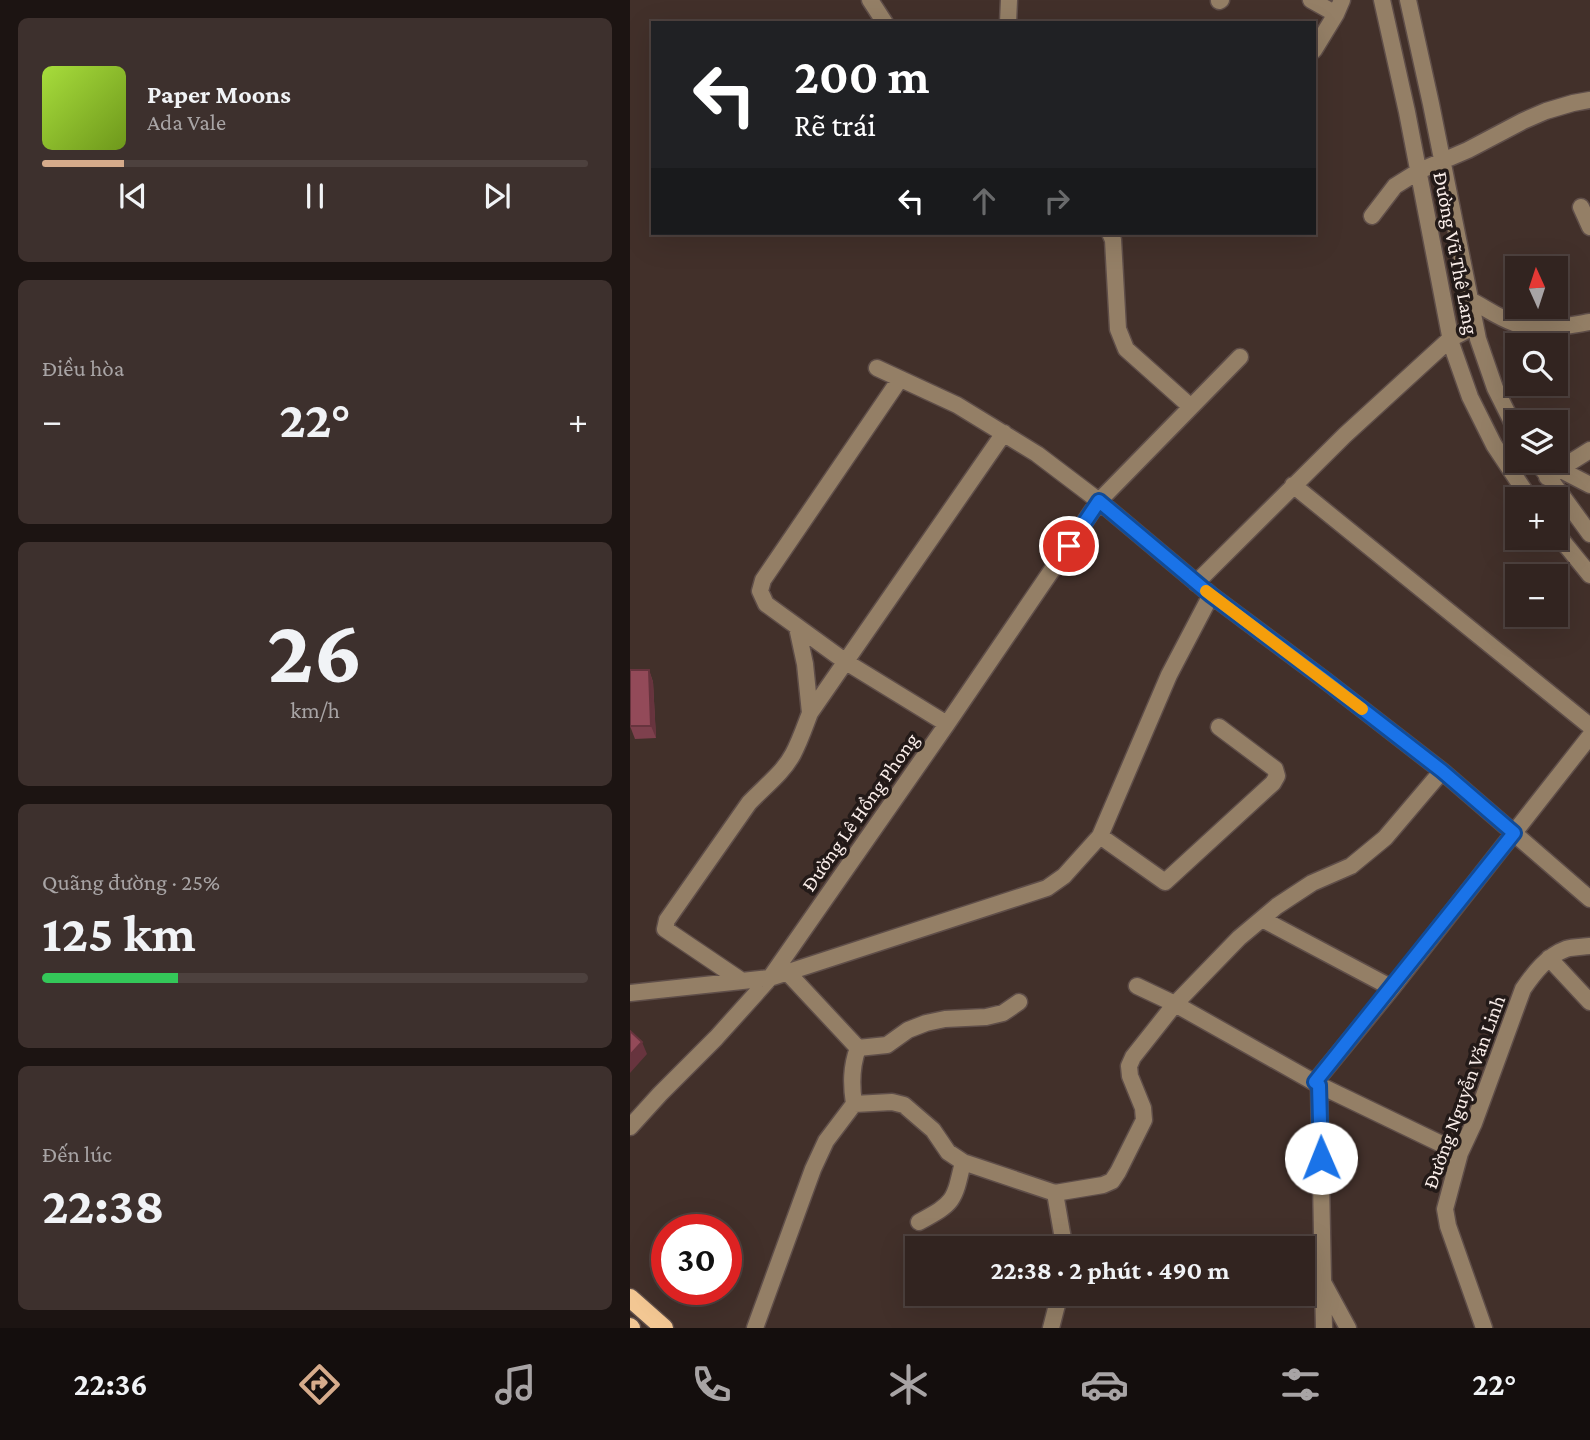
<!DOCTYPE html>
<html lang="vi">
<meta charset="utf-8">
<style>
:root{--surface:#322420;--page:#3d302d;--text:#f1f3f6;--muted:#a8a4a5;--line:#4d413e;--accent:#d6ab8b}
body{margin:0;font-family:"Crimson Pro",serif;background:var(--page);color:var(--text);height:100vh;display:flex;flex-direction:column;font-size:26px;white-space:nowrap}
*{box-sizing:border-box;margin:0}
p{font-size:23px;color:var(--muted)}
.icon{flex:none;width:38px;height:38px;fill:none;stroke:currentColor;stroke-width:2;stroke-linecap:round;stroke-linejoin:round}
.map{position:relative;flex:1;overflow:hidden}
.drawer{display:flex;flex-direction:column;gap:18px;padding:18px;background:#1c1412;width:630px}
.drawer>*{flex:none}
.hud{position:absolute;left:21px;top:21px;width:665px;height:214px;border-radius:0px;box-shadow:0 7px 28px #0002,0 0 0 2px var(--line);background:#202124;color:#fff;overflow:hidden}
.needle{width:46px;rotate:357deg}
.controls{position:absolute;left:875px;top:256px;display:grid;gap:14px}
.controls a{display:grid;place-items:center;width:63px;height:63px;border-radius:0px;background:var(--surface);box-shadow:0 7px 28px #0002,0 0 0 2px var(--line);font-size:35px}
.speed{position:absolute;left:21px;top:1214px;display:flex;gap:14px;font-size:35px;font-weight:700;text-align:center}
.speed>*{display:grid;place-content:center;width:91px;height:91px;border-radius:50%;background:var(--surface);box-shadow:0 7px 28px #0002,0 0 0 2px var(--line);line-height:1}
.speed .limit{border:10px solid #d22;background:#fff;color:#111}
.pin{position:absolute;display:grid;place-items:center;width:60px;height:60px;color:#fff;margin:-30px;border:4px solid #fff;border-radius:50%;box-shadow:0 2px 7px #0007}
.me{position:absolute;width:77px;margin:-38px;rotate:359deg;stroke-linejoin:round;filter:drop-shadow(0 0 5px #0008)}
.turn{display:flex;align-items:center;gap:24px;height:147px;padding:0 28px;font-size:32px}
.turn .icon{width:91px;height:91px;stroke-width:2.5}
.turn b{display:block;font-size:49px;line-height:60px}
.lanes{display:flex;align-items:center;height:66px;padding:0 28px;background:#0003;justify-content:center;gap:35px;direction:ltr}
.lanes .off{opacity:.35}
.big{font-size:52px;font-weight:700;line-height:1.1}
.drawer .card{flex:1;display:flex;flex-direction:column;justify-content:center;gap:10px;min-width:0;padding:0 24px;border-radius:10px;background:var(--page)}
.drawer .dial{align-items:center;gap:0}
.dial b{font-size:91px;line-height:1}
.song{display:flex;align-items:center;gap:21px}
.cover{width:84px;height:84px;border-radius:10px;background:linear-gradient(135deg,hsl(80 70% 55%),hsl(80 70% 35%))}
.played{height:7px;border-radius:4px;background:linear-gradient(90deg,var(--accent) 15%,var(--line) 15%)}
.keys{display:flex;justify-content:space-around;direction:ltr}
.heat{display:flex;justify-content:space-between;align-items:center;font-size:38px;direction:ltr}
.charge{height:10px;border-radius:5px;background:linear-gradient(90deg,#34c759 25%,var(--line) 0)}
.trip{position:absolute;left:275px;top:1236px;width:410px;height:70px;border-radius:0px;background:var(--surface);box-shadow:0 7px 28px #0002,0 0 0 2px var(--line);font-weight:700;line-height:70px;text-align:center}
.dock{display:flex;height:112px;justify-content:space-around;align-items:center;background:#140e0d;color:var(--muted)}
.dock .icon{width:49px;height:49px}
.dock .active{color:var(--accent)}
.dock b{font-size:32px;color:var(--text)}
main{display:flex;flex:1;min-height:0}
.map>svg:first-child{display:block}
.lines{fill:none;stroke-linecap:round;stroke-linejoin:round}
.minor-casing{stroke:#5f4e49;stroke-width:19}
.major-casing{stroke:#5f4e49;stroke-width:21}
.minor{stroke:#947f66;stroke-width:16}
.major{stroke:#f3c793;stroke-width:18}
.wall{fill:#7e404d}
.shaded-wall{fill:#67343e}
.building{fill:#934a59;stroke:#67343e;stroke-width:2}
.route-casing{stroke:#114b97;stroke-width:18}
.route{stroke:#1a73e8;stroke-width:12}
.slow{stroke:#f59e0b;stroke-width:12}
.labels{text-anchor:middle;stroke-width:7;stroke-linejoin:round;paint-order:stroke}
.street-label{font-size:21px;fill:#f9ede9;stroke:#231a18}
</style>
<main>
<section class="drawer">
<div class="card">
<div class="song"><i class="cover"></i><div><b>Paper Moons</b><p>Ada Vale</p></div></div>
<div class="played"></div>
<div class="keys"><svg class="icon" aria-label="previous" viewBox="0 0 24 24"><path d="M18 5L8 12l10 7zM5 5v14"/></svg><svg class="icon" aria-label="pause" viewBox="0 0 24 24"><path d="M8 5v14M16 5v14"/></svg><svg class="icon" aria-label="next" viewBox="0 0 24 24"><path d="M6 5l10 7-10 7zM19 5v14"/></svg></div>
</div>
<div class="card"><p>Điều hòa</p>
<div class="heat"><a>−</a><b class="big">22°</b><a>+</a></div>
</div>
<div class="card dial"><b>26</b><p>km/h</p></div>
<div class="card"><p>Quãng đường · 25%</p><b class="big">125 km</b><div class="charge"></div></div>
<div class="card"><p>Đến lúc</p><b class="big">22:38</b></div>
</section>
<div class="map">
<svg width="960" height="1328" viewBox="0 0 960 1328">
<rect width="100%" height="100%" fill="#42302a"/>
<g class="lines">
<g class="minor-casing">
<path id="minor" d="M240 0 255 23
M681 0 706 14
M752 0 777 112 822 346 840 397 864 445 900 499
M778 0 801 104 848 339 865 388 887 432
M589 1 591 0
M378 23 379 0
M684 50 706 14 712 0
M951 207 960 227
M742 216 765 186 789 171 838 150 893 121 916 111 943 103 960 100
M480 233 483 240 488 329 496 349 561 407
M840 300C854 307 869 318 884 323 908 332 935 326 960 322
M247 368 327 405 407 454 469 501 581 595 696 681 812 771 755 838 721 866 682 883 647 906 609 938 545 1004 503 1057 499 1066 500 1076 513 1108 514 1120 488 1172 482 1181 473 1185 425 1193
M270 379 133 580 130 591 136 604 216 662 317 724
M906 460 960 534
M929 469 960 485
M917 477 960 450
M663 485 960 726
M926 533 960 575
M566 583 715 435 820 339 845 326
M167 627 175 664 180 713
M812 771 960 899
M470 836 535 882 643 783 647 776 645 769 589 727
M632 919 762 988
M919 958 960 1002
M112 981 35 929 37 920 119 803C134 787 153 773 163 754 170 741 175 726 180 713L374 433
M507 986 545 1004 689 1085 830 1153
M0 993 140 978 417 888 434 876 470 836 539 675 581 595
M228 1048 257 1045 278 1030 296 1023 315 1019 356 1017 373 1013 389 1002
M685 1082 762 988 960 736
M689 1085 694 1328
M224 1104 262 1102 274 1105 303 1130 318 1152 333 1162 425 1193 433 1239V1248
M0 1127 30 1094 86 1038 140 978 317 724 469 501 610 357
M289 1222C324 1203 324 1202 333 1162
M694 1284 718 1328
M125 1328 183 1169 196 1141 224 1104C221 1084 221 1067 228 1048L158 973
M421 1328 430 1293
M854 1328 818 1226 815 1209 830 1153 844 1123 893 989C904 973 917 956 936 949 943 947 953 947 960 946"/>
</g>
<g class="major-casing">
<path id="major" d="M0 1298 34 1328
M0 1327 1 1328"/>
</g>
<use href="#minor" class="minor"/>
<use href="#major" class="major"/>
</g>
<path class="wall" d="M19 670 23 682 26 738 5 739 0 726Z"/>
<path class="shaded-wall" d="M19 670 23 682 26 738 21 726Z
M12 1042 17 1054 0 1073V1055Z"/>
<path class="building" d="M0 670H19L21 726H0Z
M0 1031 12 1042 0 1055Z"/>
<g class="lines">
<g class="route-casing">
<path id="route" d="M439 546 469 501 581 595 696 681 812 771 884 833 685 1082 689 1085 691 1158"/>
</g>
<use href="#route" class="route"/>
<path class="slow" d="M576 591 732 709"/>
</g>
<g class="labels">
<g class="street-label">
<text transform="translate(826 253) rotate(79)" y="7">Đường Vũ Thê Lang</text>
<text transform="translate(230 812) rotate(-55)" y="7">Đường Lê Hồng Phong</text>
<text transform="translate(834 1092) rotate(-70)" y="7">Đường Nguyễn Văn Linh</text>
</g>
</g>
</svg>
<div class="controls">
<a><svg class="needle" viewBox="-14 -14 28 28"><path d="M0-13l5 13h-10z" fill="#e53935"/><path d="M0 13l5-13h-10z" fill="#a8a4a5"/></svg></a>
<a><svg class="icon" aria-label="search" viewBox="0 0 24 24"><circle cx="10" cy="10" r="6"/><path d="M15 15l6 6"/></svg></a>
<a><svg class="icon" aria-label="layers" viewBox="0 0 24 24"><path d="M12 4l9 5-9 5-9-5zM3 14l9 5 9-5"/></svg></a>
<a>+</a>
<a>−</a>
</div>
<div class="speed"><div class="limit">30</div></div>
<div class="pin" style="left:439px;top:546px;background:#d93025"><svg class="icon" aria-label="arrive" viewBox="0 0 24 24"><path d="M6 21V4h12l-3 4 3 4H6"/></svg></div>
<svg class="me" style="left:691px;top:1158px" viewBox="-20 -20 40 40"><circle r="19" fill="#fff"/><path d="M0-13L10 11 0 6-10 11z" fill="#1a73e8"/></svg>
<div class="trip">22:38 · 2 phút · 490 m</div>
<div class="hud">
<div class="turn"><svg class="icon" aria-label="left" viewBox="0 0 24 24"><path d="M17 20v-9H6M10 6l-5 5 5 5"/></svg><div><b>200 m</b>Rẽ trái</div></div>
<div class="lanes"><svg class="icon" aria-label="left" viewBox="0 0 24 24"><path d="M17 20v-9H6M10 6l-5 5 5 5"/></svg><svg class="icon off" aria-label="ahead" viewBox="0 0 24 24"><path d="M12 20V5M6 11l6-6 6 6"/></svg><svg class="icon off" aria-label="right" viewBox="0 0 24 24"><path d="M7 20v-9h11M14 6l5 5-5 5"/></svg></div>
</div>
</div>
</main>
<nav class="dock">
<b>22:36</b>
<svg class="icon active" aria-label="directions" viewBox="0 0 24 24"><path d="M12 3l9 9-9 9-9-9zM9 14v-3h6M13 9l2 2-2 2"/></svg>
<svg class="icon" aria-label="music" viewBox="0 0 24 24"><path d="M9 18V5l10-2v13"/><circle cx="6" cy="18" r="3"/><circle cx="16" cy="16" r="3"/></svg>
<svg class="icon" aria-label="phone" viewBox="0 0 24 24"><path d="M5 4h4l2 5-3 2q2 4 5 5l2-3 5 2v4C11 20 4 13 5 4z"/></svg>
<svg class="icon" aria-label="climate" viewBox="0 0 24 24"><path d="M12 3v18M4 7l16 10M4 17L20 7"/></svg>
<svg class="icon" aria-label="car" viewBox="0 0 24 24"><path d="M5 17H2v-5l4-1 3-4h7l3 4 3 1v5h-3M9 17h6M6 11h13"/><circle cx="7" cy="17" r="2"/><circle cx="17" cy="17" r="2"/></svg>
<svg class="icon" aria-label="filters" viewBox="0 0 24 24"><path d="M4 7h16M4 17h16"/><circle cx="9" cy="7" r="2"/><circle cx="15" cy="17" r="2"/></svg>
<b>22°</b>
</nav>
